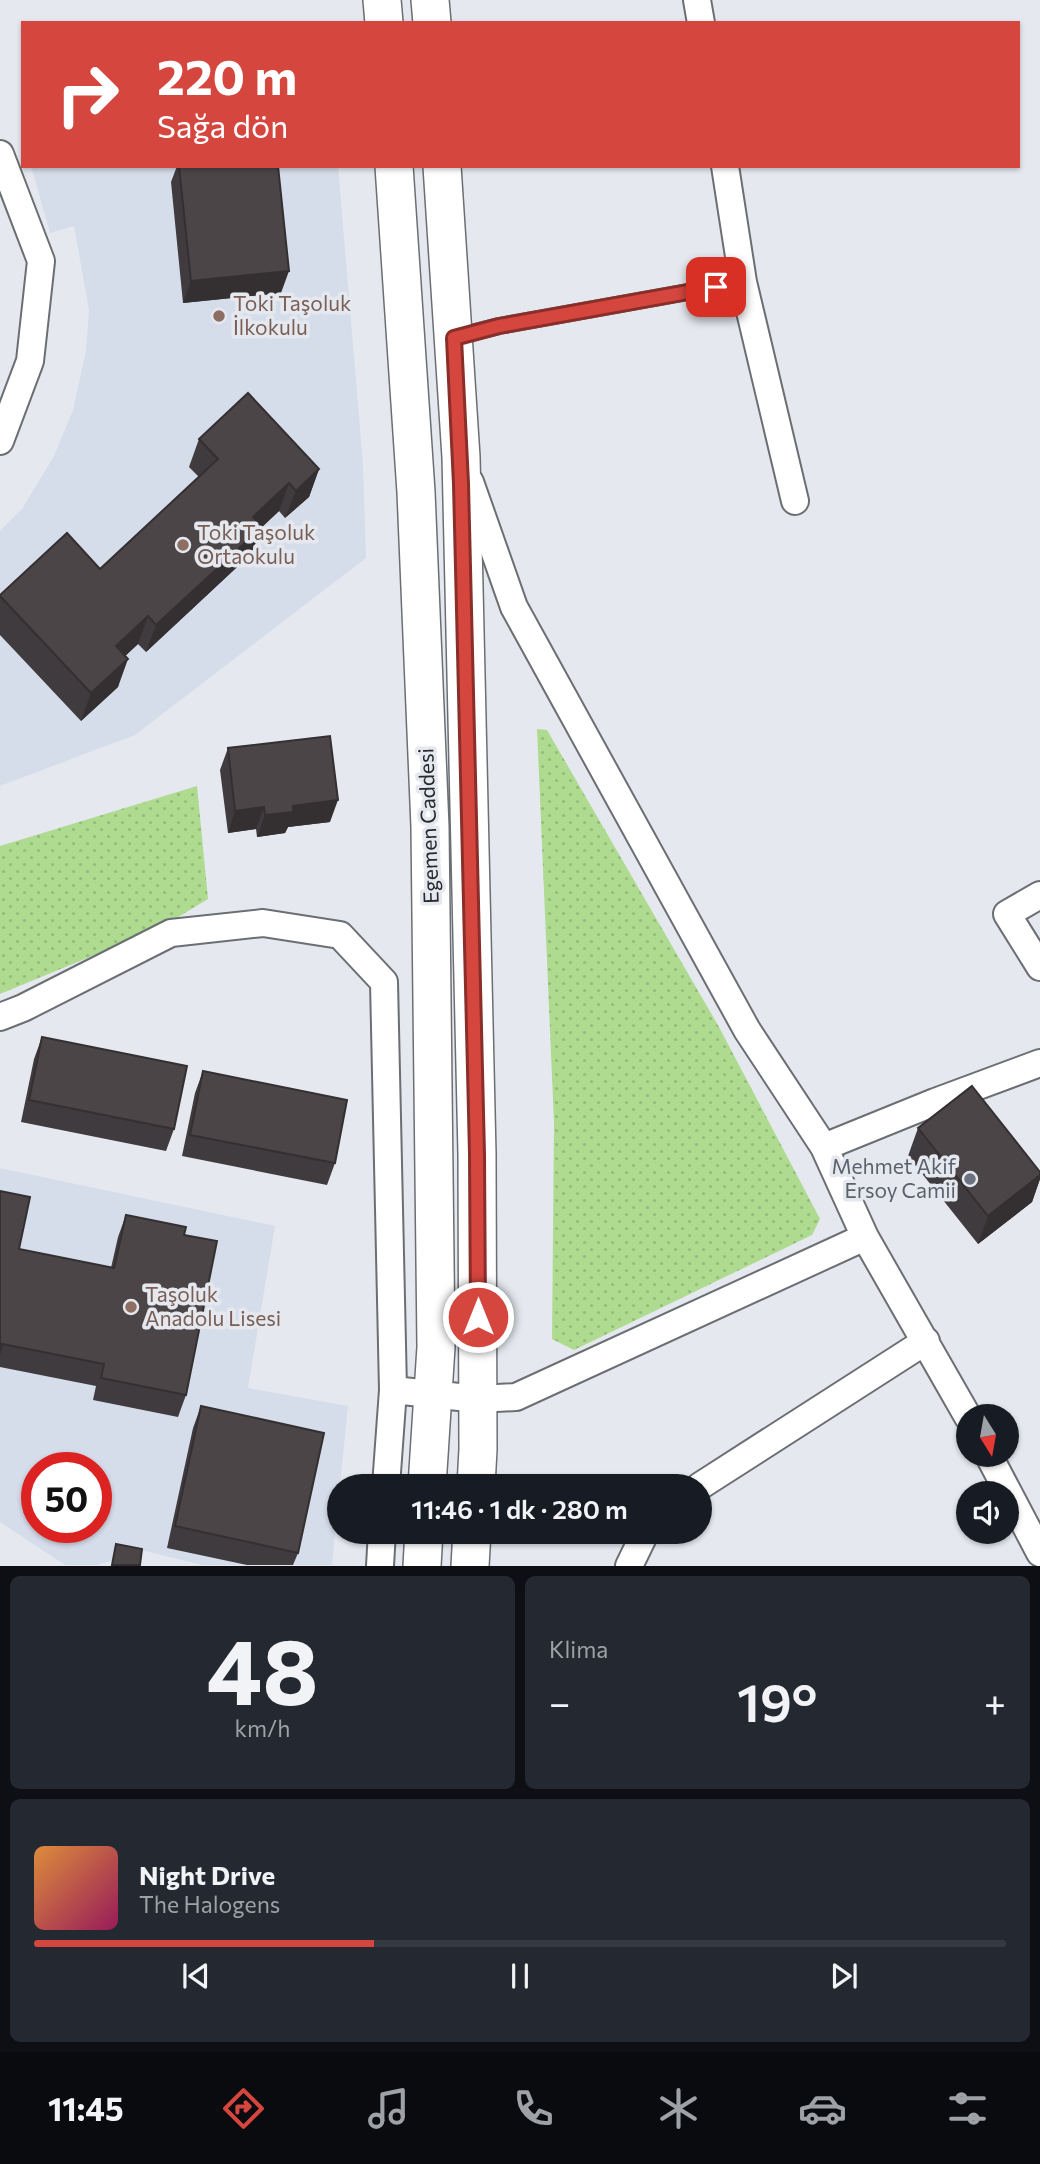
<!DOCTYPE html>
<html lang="tr">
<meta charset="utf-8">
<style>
:root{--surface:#171b24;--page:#242831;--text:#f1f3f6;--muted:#9ea1a6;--line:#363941;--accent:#d5463f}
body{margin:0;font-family:Commissioner,sans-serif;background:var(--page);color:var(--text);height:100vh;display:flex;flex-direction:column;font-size:26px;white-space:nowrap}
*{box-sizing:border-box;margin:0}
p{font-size:23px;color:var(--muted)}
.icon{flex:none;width:38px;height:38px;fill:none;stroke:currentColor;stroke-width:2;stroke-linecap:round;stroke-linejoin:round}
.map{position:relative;height:1566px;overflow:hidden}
.drawer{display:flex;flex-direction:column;gap:10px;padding:10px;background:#0d0f14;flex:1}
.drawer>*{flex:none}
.guide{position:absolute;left:21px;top:21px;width:999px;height:147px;border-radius:0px;box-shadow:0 2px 5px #0004;background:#d5463f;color:#fff;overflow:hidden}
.needle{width:46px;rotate:169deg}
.fabs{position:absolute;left:956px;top:1404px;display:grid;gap:14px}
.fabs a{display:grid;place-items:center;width:63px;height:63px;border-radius:50%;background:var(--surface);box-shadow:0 2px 5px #0004;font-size:35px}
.speed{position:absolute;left:21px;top:1452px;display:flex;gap:14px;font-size:35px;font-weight:700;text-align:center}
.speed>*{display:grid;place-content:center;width:91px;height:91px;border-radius:50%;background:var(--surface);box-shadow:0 2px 5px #0004;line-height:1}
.speed .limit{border:10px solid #d22;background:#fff;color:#111}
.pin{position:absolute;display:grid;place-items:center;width:60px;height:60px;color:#fff;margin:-30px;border-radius:14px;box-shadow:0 4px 10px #0006}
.me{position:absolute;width:77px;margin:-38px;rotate:0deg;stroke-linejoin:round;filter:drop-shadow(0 0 5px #0008)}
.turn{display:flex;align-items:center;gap:24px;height:147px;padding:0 21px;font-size:32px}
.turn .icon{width:91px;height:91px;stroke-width:2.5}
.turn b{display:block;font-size:49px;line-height:60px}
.big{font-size:52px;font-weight:600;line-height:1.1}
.drawer .card{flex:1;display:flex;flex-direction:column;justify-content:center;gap:10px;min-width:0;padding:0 24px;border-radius:10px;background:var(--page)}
.drawer .dial{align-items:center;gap:0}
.dial b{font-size:91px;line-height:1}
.song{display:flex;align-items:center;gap:21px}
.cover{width:84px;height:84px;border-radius:10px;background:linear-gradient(135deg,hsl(30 70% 55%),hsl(330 70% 35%))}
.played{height:7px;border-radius:4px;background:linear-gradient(90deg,var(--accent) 35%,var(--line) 35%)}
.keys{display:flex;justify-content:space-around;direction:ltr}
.heat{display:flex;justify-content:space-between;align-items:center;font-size:38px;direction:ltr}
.drawer .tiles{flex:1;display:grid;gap:10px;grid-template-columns:1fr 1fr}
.card:last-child{grid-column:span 2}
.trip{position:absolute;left:327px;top:1474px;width:385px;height:70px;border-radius:35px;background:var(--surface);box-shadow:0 2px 5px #0004;font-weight:600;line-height:70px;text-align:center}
.menu{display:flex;height:112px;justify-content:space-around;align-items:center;background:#090b0e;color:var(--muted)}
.menu .icon{width:49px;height:49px}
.menu .current{color:var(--accent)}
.menu b{font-size:32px;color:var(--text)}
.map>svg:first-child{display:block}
.built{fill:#d6ddea;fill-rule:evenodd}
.grass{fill:url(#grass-dots)}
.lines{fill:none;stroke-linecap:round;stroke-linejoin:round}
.lane-casing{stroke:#6b6e73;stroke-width:18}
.street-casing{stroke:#6b6e73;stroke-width:30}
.secondary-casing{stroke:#6b6e73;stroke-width:40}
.lane{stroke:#fff;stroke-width:14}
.street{stroke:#fff;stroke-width:26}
.secondary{stroke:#fff;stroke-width:37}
.wall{fill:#403b3e}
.shaded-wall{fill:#343032}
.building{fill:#4b4548;stroke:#343032;stroke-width:2}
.route-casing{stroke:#8a2e29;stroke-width:18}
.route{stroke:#d5463f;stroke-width:12}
.education-dot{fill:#8d6e63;stroke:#e5e9ef;stroke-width:2.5}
.worship-dot{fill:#6b7280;stroke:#e5e9ef;stroke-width:2.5}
.labels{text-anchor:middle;stroke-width:7;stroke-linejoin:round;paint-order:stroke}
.education-label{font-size:21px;fill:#785e54;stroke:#e5e9ef;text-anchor:start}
.street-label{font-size:21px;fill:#28292b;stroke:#e5e9ef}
.worship-label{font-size:21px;fill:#5b616d;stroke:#e5e9ef;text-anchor:end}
</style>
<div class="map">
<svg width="1040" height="1566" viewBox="0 0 1040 1566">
<defs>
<pattern id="grass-dots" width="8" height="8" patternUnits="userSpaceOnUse" patternTransform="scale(1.75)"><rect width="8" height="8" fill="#aedb90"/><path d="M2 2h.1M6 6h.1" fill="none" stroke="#96bc7c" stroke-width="1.8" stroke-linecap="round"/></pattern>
</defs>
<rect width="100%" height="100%" fill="#e5e9ef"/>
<path class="built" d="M31 166H338L363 464 366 558 135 735 0 786V531L22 509 54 456 73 410 86 351 89 310 74 226 50 233Z
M0 1168 275 1226 248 1388 348 1406 332 1565H202L145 1551 97 1565H65L0 1522ZM37 1468H96V1528H37Z"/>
<path class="grass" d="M537 729 547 730 719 1027 820 1219 812 1235 574 1350 552 1339 554 1123Z
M197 786 208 899 160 928 0 994V846Z"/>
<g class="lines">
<g class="lane-casing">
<path id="lane" d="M455 337 499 326 743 282"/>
</g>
<g class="street-casing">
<path id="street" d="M697 0 701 23
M0 154 41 261 30 361 0 441
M725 166 743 282 795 501
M470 482 514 607 747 1030 824 1147 865 1237 968 1417
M1040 895 1007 914 1040 967
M0 1017 23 1008 171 933 263 923 340 935 384 982 393 1390 386 1486
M824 1147 935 1102 1040 1063
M393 1390 478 1399 516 1397 865 1237
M988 1454 1040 1553
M700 1486 926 1341
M380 1566 382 1531
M629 1566 646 1531"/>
</g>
<g class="secondary-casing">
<path id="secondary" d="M382 0 384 23
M430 0 432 23
M394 166 416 492 430 827 436 1347 427 1486
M442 166 461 457 477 1154 478 1449 476 1486
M422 1566 424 1531
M470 1566 472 1531"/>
</g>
<use href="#lane" class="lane"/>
<use href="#street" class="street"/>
<use href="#secondary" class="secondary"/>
</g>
<path class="wall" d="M177 166H278L281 293 183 303 171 182Z
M199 439 319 469 309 497 285 518 279 511 262 527 251 554 146 652 138 644 125 656 118 687 81 721 0 635V595L100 569 199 477 189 467Z
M228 748 330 822 288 827 285 833 257 837 256 829 228 833 220 770Z
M42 1037 174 1129 166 1151 21 1122 34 1059Z
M203 1071 335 1163 327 1185 182 1156 195 1093Z
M918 1128 1040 1172V1179L1032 1202 978 1244 908 1156Z
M0 1191 19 1249 111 1268 118 1237 126 1215 184 1235 186 1395 178 1417 93 1400 96 1386 0 1367Z
M201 1406 298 1553 293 1565H247L167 1548 193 1428Z"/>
<path class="shaded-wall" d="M289 271 281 293 183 303 191 281Z
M319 469 309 497 285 518 296 491Z
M289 483 279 511 262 527 251 554 146 652 156 625 253 517Z
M148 616 138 644 106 674 116 646Z
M128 659 118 687 81 721 91 693Z
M338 800 330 822 288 827 285 833 257 837 265 815 293 806Z
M264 807 256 829 228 833 235 811Z
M1040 1175V1179L1032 1202 978 1244 988 1216Z"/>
<path class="building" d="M179 166H278L289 271 191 281Z
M248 393 319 469 296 491 289 483 253 517 262 527 156 625 148 616 116 646 128 659 91 693 0 596V595L67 533 100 569 218 459 199 439Z
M330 736 338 800 293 806V812L265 815 264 807 235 811 228 748Z
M42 1037 187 1066 174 1129 29 1100Z
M203 1071 347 1100 335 1163 190 1135Z
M972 1086 1040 1172V1175L988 1216 918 1128Z
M0 1191 30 1197 19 1249 114 1268 126 1215 186 1227 184 1235 217 1241 186 1395 101 1378 104 1364 2 1344 0 1353Z
M201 1406 324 1433 298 1553 175 1526Z
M116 1544 142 1549 140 1565H112Z"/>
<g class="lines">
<g class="route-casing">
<path id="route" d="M478 1317 477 1154 461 484 454 338 499 326 716 287"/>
</g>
<use href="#route" class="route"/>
</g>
<g class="education-dot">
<circle cx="219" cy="316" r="7"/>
<circle cx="183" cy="545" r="7"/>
<circle cx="131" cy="1307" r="7"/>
</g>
<circle class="worship-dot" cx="970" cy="1179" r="7"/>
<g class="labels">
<g class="education-label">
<text x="233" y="311">Toki Taşoluk<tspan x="233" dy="24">İlkokulu</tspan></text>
<text x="197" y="540">Toki Taşoluk<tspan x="197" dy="24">Ortaokulu</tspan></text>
<text x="145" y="1302">Taşoluk<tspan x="145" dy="24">Anadolu Lisesi</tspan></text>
</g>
<g class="street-label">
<text transform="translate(429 826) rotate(-92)" y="7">Egemen Caddesi</text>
</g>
<g class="worship-label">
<text x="956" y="1174">Mehmet Akif<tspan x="956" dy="24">Ersoy Camii</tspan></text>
</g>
</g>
</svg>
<div class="fabs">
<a><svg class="needle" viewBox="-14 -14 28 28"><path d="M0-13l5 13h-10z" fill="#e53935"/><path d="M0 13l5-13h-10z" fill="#9ea1a6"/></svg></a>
<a><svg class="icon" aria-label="sound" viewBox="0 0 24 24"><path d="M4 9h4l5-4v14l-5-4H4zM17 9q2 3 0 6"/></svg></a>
</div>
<div class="speed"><div class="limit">50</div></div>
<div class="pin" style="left:716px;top:287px;background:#d93025"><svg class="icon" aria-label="arrive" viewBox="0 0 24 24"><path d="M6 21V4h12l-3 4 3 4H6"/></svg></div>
<svg class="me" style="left:478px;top:1317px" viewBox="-20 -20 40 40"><circle r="17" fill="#d5463f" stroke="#fff" stroke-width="3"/><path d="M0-11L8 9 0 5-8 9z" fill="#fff"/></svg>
<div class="trip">11:46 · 1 dk · 280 m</div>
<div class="guide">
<div class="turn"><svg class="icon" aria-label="right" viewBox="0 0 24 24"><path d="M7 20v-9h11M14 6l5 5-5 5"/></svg><div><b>220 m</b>Sağa dön</div></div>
</div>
</div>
<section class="drawer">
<div class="tiles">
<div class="card dial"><b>48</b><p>km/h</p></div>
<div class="card"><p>Klima</p>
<div class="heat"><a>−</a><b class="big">19°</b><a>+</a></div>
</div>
<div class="card">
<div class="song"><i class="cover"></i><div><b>Night Drive</b><p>The Halogens</p></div></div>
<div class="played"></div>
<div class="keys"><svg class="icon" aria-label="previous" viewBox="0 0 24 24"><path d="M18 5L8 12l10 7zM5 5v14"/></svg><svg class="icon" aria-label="pause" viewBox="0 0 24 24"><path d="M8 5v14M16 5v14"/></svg><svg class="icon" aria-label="next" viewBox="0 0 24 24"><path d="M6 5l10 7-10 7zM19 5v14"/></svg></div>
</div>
</div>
</section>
<nav class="menu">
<b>11:45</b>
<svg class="icon current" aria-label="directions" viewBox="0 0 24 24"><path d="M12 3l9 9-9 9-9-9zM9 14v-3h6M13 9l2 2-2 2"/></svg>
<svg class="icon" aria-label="music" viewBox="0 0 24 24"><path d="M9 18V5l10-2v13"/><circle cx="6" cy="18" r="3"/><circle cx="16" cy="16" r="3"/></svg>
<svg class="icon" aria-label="phone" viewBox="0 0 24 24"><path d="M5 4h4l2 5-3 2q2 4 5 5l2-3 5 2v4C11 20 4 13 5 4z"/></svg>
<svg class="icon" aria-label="climate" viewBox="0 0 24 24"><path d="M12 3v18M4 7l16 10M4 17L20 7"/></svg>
<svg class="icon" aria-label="car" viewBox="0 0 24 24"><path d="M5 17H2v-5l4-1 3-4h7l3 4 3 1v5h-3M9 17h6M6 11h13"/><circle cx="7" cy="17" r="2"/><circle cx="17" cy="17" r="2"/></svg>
<svg class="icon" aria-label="filters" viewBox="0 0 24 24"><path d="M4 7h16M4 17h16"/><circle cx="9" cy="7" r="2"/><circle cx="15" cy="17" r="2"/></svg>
</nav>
